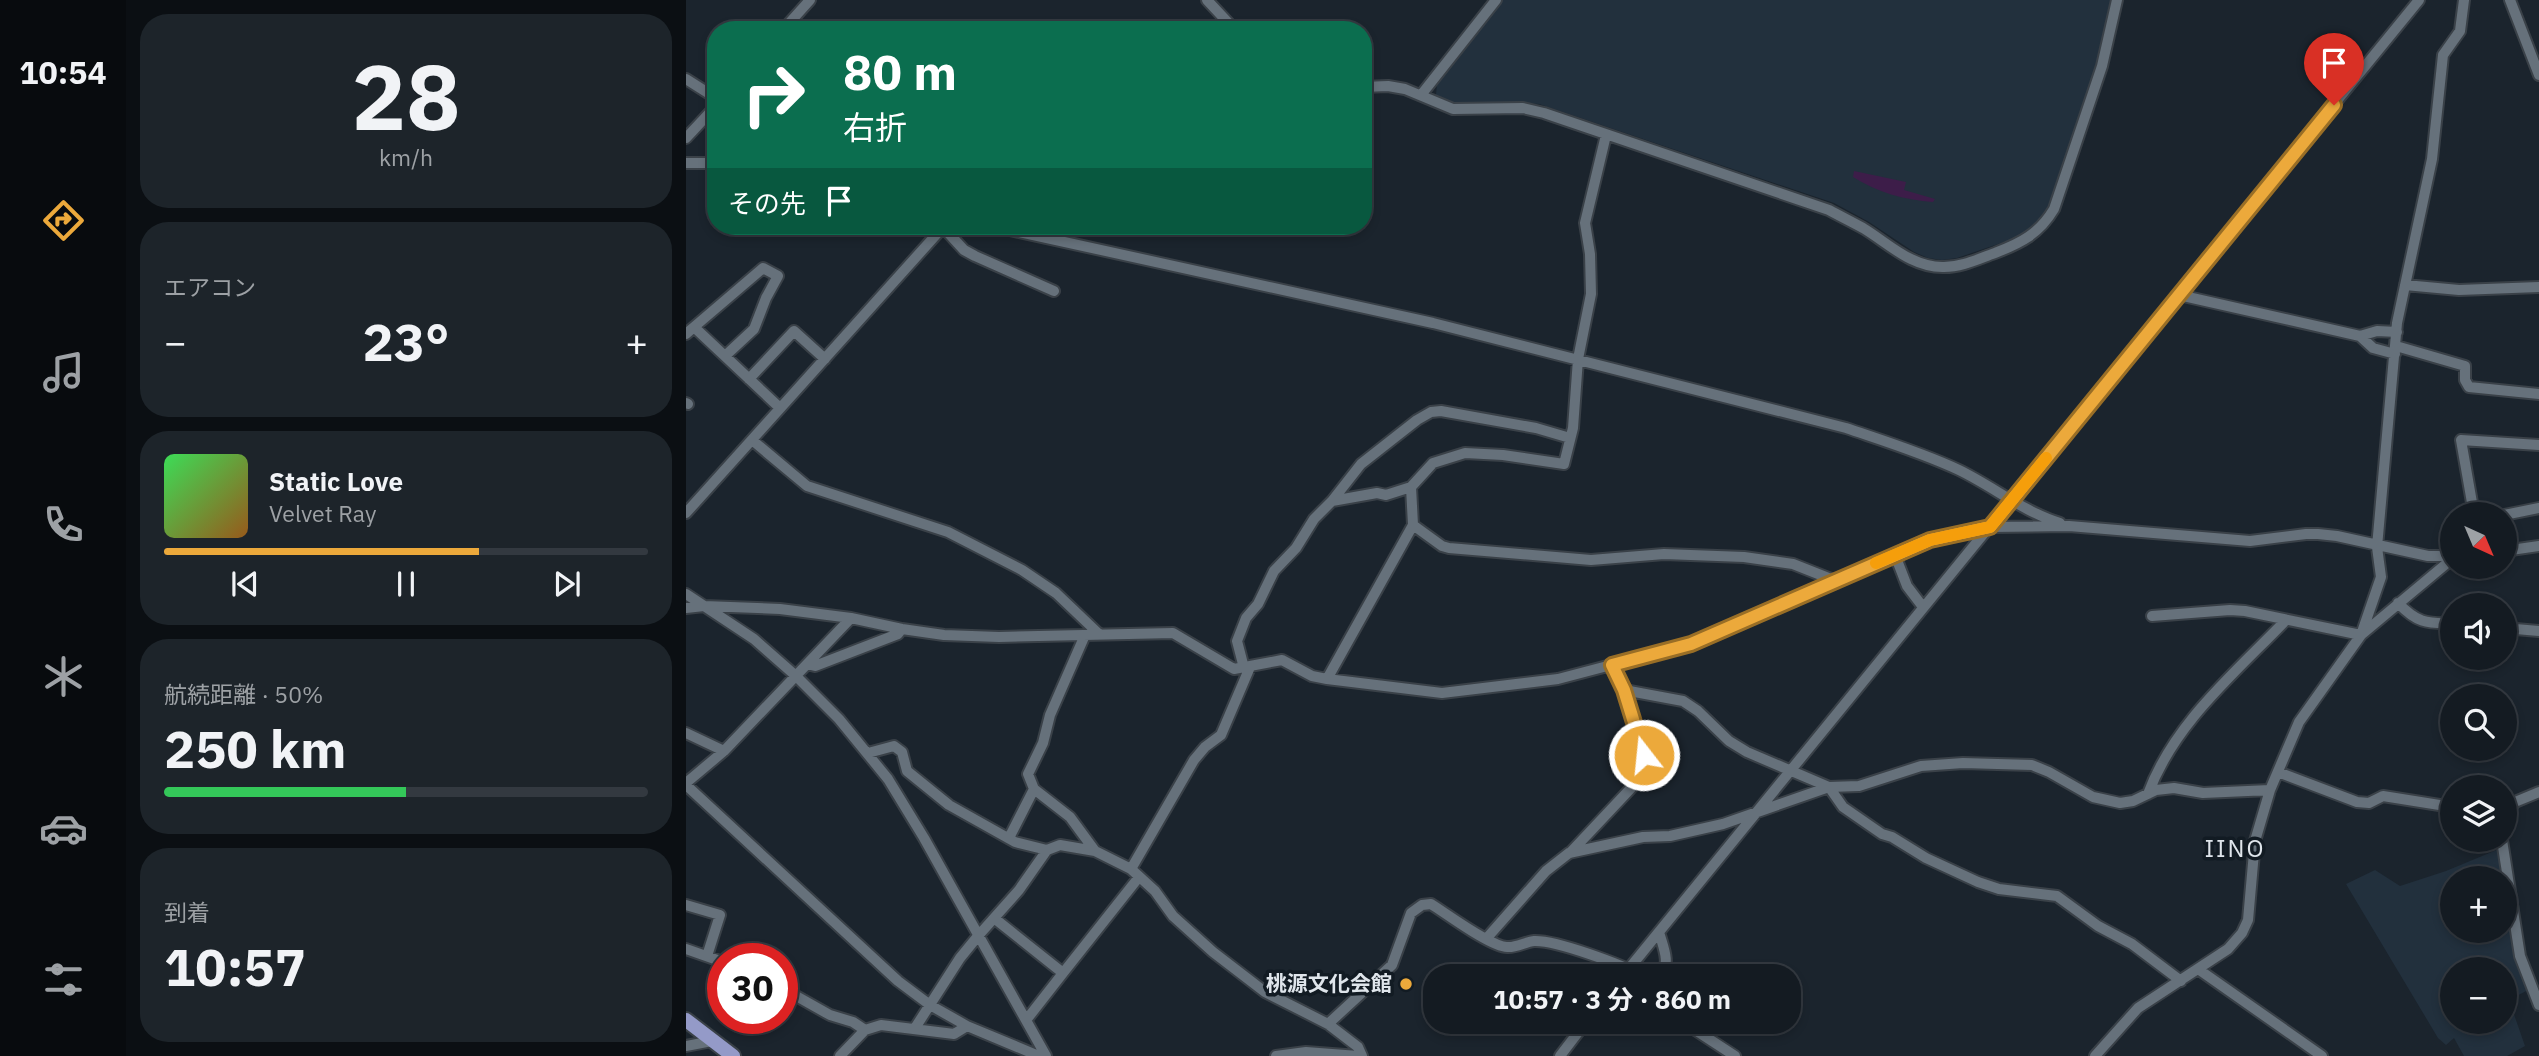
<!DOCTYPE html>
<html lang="ja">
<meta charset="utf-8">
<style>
:root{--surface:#141b22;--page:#1d242a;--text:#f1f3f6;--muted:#9da1a5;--line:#333940;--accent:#eca93b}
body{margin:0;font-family:"IBM Plex Sans","Noto Sans JP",sans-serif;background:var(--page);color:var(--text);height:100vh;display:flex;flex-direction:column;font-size:26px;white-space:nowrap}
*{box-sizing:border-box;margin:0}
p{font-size:23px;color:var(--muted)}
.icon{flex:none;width:38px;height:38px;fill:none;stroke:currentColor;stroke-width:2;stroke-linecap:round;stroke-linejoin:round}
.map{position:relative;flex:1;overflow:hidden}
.panel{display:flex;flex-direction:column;gap:14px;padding:14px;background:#0b0f13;width:560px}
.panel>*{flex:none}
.hud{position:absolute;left:21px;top:21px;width:665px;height:214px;border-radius:28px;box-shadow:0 4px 10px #0003,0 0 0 2px var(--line);background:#0b6e4f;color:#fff;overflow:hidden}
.needle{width:46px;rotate:136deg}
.buttons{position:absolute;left:1754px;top:502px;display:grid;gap:14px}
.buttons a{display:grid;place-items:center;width:77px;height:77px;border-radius:50%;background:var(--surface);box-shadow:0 4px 10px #0003,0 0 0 2px var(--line);font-size:35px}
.speed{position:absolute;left:21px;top:943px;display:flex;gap:14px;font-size:35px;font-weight:700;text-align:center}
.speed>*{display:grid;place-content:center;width:91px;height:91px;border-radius:50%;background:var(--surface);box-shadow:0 4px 10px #0003,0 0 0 2px var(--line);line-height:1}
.speed .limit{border:10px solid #d22;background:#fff;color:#111}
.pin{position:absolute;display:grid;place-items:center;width:60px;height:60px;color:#fff;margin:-72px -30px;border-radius:50% 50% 50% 0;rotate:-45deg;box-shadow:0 0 7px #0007}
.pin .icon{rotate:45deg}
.me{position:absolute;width:77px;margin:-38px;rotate:344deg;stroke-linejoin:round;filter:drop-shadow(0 0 5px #0008)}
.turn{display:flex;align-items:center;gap:24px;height:147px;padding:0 21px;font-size:32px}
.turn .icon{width:91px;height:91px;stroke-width:2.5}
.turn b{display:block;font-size:49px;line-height:60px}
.then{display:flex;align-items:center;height:66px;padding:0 21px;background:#0003;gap:14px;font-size:26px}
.big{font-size:52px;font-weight:700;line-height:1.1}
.panel .widget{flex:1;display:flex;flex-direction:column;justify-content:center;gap:10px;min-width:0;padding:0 24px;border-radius:28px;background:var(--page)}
.panel .dial{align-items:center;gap:0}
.dial b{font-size:91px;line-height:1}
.song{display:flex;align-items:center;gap:21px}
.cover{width:84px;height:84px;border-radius:10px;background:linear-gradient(135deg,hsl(130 70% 55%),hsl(30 70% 35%))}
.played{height:7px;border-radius:4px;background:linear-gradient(90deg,var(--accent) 65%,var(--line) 65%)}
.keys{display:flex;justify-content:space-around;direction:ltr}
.heat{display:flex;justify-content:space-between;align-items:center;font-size:38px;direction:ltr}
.charge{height:10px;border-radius:5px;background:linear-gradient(90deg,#34c759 50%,var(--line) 0)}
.trip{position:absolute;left:737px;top:964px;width:378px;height:70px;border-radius:28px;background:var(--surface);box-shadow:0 4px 10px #0003,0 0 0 2px var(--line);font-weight:700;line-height:70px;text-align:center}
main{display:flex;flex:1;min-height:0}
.tabs{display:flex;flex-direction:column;width:126px;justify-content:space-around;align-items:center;background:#080b0e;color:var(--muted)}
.tabs .icon{width:49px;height:49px}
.tabs .active{color:var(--accent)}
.tabs b{font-size:32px;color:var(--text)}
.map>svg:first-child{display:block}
.built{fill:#22303d;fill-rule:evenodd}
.green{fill:#3d1d49}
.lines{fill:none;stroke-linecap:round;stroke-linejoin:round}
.minor-casing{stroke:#3a4148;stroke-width:14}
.major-casing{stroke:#3a4148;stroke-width:18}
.minor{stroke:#66717b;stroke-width:10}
.major{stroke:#949ac8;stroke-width:14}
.route-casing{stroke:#996e26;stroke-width:18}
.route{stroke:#eca93b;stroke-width:12}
.slow{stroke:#f59e0b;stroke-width:12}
.poi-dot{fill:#eca93b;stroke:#121b23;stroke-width:2.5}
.labels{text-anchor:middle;stroke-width:7;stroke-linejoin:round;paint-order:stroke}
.poi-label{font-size:21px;font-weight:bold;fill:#dfe5eb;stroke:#121b23;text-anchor:end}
.quarter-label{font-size:24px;letter-spacing:2px;fill:#dfe5eb;stroke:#121b23}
</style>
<main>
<nav class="tabs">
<b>10:54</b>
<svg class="icon active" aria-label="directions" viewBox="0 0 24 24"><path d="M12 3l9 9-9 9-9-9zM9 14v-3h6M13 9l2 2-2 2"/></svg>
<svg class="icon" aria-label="music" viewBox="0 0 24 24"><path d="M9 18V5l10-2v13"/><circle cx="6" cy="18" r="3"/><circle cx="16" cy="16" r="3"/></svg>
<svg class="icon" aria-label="phone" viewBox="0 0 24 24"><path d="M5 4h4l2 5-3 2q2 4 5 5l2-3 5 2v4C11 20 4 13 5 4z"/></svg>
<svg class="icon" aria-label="climate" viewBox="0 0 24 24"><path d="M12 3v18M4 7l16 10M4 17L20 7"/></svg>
<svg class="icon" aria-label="car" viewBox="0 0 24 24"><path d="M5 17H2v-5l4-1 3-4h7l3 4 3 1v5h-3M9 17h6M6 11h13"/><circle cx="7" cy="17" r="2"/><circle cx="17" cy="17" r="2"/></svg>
<svg class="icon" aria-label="filters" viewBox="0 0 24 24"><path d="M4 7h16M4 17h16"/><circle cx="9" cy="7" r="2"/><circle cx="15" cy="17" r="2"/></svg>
</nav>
<section class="panel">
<div class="widget dial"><b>28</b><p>km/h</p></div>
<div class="widget"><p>エアコン</p>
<div class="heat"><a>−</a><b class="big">23°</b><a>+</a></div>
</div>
<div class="widget">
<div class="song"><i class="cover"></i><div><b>Static Love</b><p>Velvet Ray</p></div></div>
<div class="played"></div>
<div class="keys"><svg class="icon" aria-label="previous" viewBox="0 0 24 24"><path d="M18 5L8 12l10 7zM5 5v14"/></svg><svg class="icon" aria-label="pause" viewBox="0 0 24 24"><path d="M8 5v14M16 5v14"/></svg><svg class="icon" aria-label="next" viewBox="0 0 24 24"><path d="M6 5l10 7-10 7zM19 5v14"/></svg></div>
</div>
<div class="widget"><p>航続距離 · 50%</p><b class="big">250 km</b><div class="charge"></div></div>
<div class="widget"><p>到着</p><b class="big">10:57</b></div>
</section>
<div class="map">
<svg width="1853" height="1056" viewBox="0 0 1853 1056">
<rect width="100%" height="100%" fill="#1b242d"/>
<path class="built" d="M816 0H1426L1412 58 1376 177 1360 213 1341 232 1327 239 1271 258 1256 260 1242 258 1228 252 1183 222 1148 203 853 104 829 102 769 104 750 95 751 84Z
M1813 849 1818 878H1766V931H1818V880L1842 990 1823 1000 1839 1046 1821 1056H1778L1768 1038 1760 1045 1752 1038 1660 884 1689 870 1714 886 1760 871ZM1766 970H1818V1022H1766Z"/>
<path class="green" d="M1168 171 1220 182 1218 190 1249 199 1247 202C1218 200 1191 192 1167 177Z"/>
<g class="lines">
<g class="minor-casing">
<path id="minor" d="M521 0 549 30
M1824 0 1853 75
M97 30 124 0
M0 79 30 98
M677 87 702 86 719 89 767 109 837 108 858 113 1143 210C1154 216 1166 222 1177 228 1202 243 1226 268 1258 267 1276 267 1292 259 1309 253 1335 243 1353 234 1368 209L1416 66 1431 0
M735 95 810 0
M0 138 30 106
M0 163H30
M256 226 278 250 289 256 368 291
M306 226 747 323 1160 428C1198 441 1237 453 1273 470 1308 487 1338 512 1374 523
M1719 285 1773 290 1853 287
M1493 295 1674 336 1687 348 1709 354
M8 327 77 268 92 276 80 298 68 329 39 356
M0 334 8 327 94 408
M1674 336 1691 331 1711 332
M1710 346 1779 366V380L1783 387 1853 394
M63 379 108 331 139 359
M0 403 2 404
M66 440 121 486 262 532 336 570 370 593 413 634
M646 501 675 464 731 420 745 412 755 411 850 428 884 438
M0 513 258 226
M1788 514 1775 440 1853 445
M1818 515 1853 508
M727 525 756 546 763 548 905 560 978 554 1058 557 1107 564 1150 581
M1818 551 1853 546
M1209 555 1221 586 1237 607
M0 594 68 639 110 676 153 719 202 779 238 838 360 1056
M1712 603C1730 622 1740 624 1766 623
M0 608 18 606 94 609 165 618 216 629 258 635 313 637 487 633 548 669 596 660 626 676 641 679 756 693 872 679 1005 644 1244 540 1304 527 1383 526 1564 541 1620 534H1632L1651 536 1742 556H1766
M1466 616 1544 610 1559 611 1675 635 1766 559
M1818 628 1853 631
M121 664 129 666 212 634 216 629
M558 668 551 641 560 618 572 604 588 571 610 548 628 519 646 501 691 493 700 495 725 487 747 463 779 453 817 455 878 464 887 428 892 359 905 294 904 254 899 223 920 135
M641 679 727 525 725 487
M938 690 997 701 1012 711 1043 741 1061 752 1143 787 1157 807 1196 834 1206 837 1240 858 1292 882 1313 889 1371 896 1412 926 1446 944 1495 981
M0 733 38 751
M182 753 208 746 216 752 221 771 263 805 329 842 361 850
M1592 772 1671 802 1683 803 1697 796 1766 807
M0 783 38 751 165 618
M0 785 212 981 244 1005 281 1026 353 1056
M348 789 384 817 409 851
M1462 794C1488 723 1549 673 1600 620
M1818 816 1829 802 1853 792
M323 838 348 789 342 774 357 743 364 715 399 635
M1816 840 1834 956 1853 1005
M884 853 947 786 958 755 938 690 926 665
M445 869 508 760 519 747 535 735 564 667
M0 905 34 915 21 956
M308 918 377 973 453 877
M973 932C977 947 985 962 975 976
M800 939 860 871 883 853 957 837 984 836 1037 824 1143 787 1173 786 1235 766 1277 763 1346 765 1363 772 1407 797 1434 803 1447 801 1470 790 1488 788 1517 793 1584 790
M0 949 37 962
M1512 969 1636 1056
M937 976 1733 0
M96 988 144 1015 167 1022 179 1030
M341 1019 377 973
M997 1022 1049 1056
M642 1024 706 965 725 913 736 905 745 904C761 914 805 947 821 947 830 948 839 942 848 941 871 940 936 965 957 976
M229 1028 274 958 292 936 333 890 361 850 374 845 409 851 445 869 469 891 487 916 527 952 579 992 642 1024 672 1047 676 1056
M0 1046 26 1041
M154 1056 179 1030 195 1025 268 1034 281 1026
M590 1056 620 1052 672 1056
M874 1056 900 1022
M1409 1056 1452 1008 1542 949 1556 933 1562 920 1569 841 1584 790 1613 722 1675 635 1695 577 1691 547 1711 323 1746 159 1757 55 1774 31 1778 0"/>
</g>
<g class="major-casing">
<path id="major" d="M0 1020 47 1056"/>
</g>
<use href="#minor" class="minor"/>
<use href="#major" class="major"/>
</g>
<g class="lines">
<g class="route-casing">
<path id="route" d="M958 755 938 690 926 665 1005 644 1244 540 1304 527 1648 105"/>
</g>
<use href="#route" class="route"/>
<path class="slow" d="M1190 563 1244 540 1304 527 1360 458"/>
</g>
<circle class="poi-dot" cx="720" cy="984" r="7"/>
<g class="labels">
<g class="poi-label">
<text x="706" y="991">桃源文化会館</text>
</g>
<g class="quarter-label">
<text x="1549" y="857">IINO</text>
</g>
</g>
</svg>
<div class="buttons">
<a><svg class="needle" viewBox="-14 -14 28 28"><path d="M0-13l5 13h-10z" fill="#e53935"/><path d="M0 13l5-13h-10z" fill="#9da1a5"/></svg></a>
<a><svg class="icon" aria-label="sound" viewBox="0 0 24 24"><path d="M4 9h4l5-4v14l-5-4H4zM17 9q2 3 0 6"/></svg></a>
<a><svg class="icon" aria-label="search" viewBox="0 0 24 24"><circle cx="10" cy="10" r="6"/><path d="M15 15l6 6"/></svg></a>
<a><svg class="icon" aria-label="layers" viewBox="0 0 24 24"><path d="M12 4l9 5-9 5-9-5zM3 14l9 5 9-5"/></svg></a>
<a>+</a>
<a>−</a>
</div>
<div class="speed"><div class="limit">30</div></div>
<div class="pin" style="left:1648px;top:105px;background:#d93025"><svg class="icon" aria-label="arrive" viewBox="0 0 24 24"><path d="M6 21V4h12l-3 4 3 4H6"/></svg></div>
<svg class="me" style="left:958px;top:755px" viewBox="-20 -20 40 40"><circle r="17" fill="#eca93b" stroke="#fff" stroke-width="3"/><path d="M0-11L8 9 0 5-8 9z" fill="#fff"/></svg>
<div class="trip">10:57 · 3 分 · 860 m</div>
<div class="hud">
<div class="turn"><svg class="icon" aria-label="right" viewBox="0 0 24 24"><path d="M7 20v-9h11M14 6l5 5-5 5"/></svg><div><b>80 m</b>右折</div></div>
<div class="then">その先<svg class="icon" aria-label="arrive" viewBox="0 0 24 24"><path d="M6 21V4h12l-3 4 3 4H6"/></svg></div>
</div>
</div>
</main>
